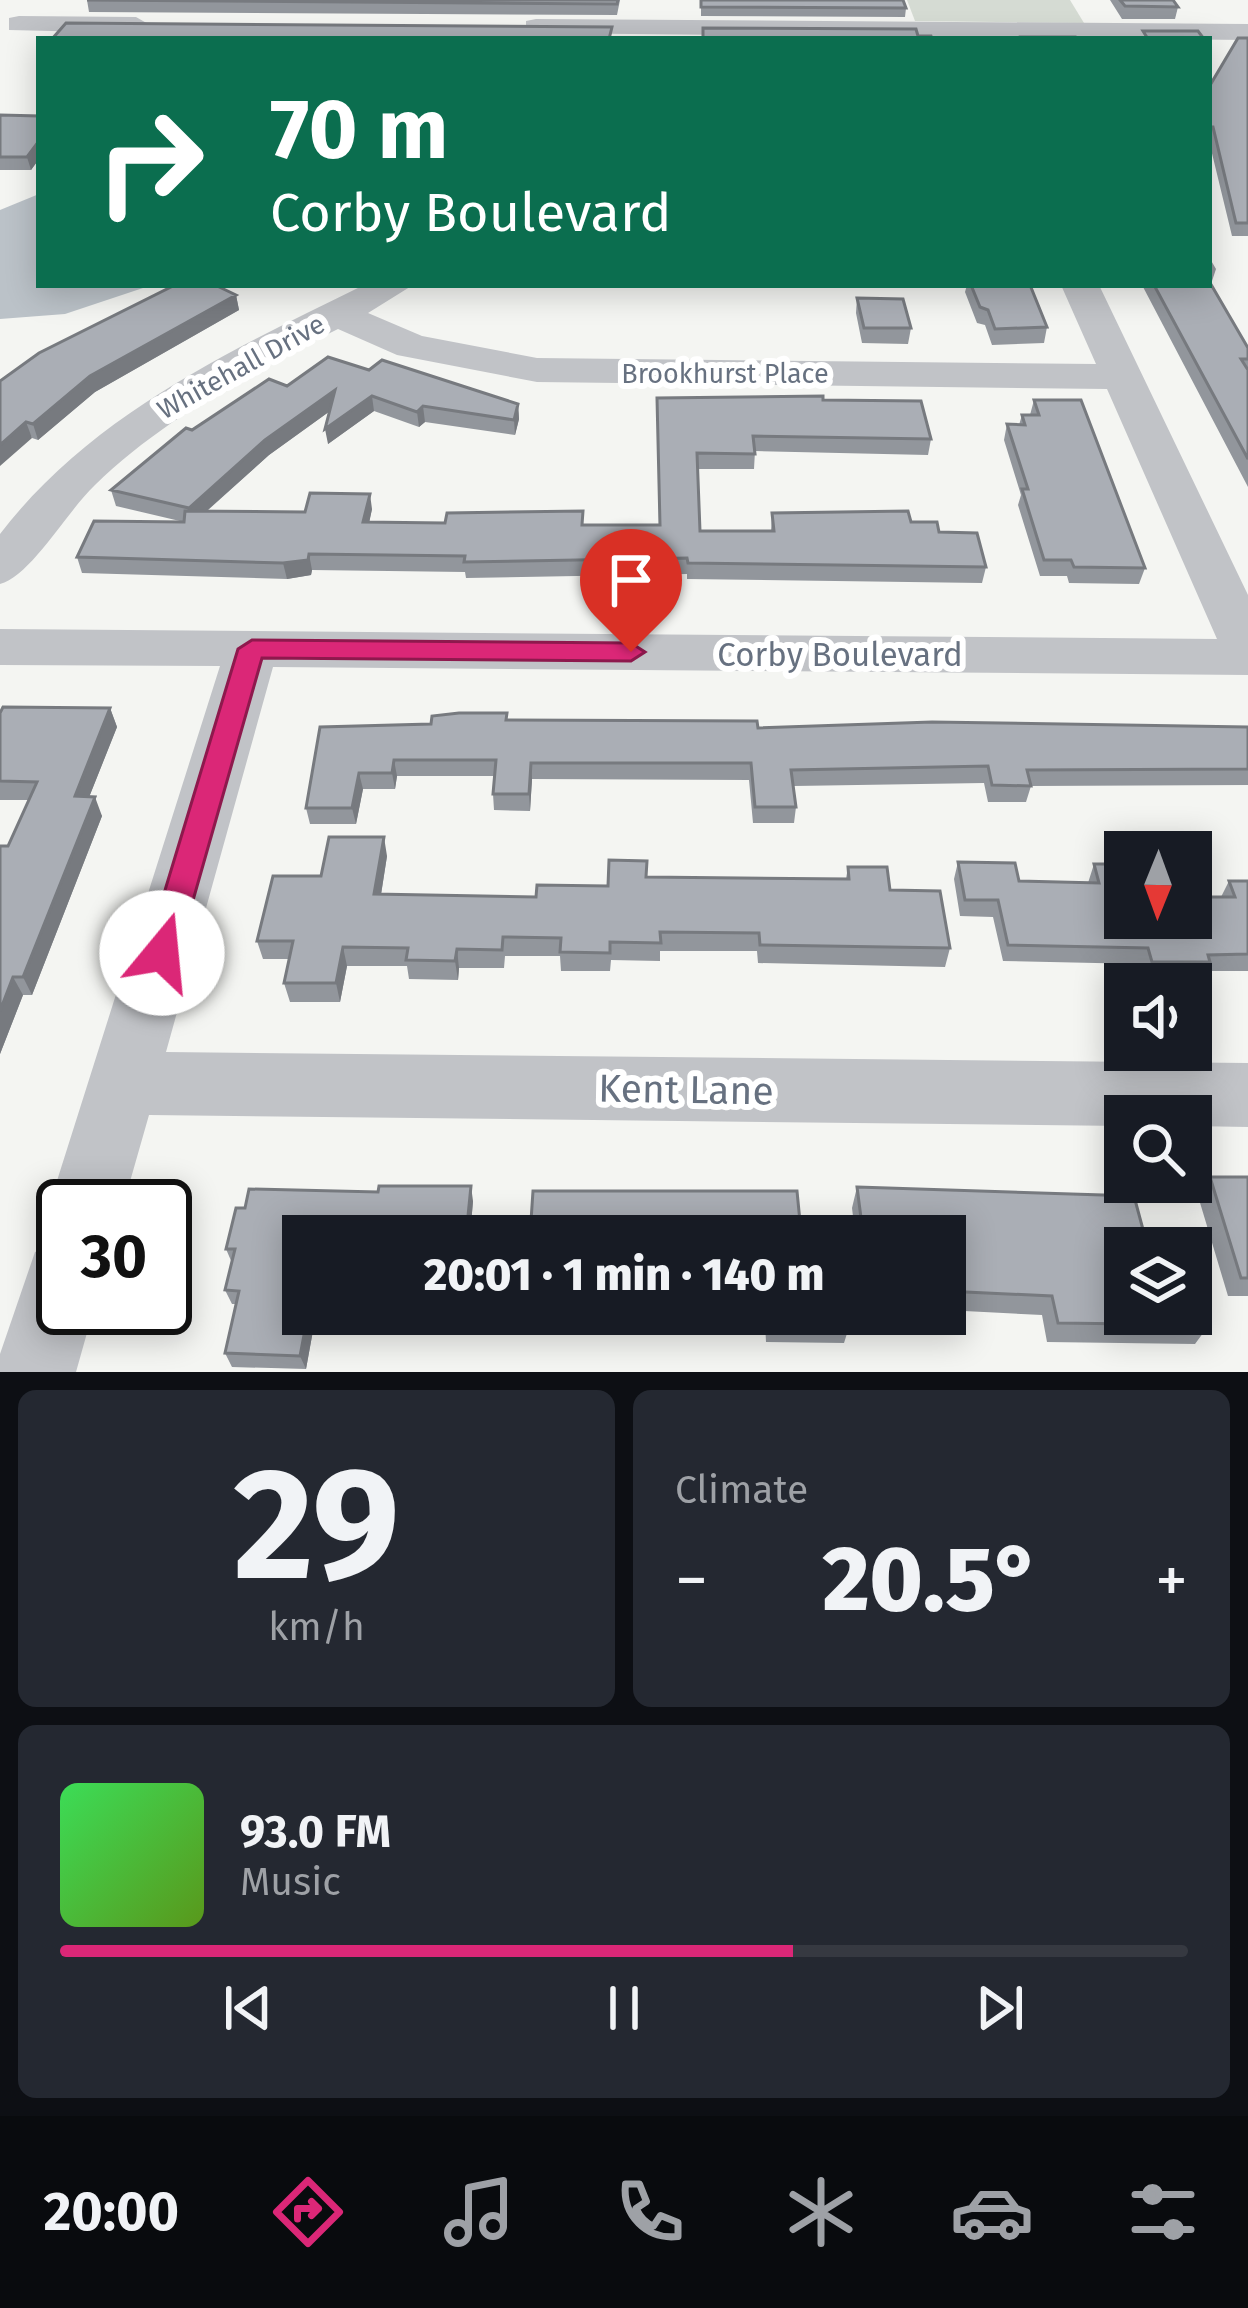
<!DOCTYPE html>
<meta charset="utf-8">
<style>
:root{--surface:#171b24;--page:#242831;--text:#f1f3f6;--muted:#9ea1a6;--line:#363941;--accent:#db2777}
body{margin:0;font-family:"Fira Sans",sans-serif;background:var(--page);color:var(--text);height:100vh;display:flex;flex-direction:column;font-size:45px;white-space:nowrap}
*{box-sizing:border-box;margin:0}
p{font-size:39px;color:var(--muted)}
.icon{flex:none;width:66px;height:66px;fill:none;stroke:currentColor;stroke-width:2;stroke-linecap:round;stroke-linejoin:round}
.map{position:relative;height:1372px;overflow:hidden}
.panel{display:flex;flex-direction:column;gap:18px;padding:18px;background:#0d0f14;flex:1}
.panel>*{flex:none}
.banner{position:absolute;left:36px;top:36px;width:1176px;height:252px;border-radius:0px;box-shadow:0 6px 30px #0003;background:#0b6e4f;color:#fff;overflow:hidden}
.needle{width:78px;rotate:181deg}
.fabs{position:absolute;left:1104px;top:831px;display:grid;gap:24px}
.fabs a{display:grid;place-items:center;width:108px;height:108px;border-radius:0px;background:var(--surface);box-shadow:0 6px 30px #0003;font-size:60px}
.speed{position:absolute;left:36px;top:1179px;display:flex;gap:24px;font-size:60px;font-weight:700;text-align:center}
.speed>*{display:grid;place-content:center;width:156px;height:156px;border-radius:50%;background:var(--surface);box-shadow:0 6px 30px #0003;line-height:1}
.speed .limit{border:6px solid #111;border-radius:18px;background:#fff;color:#111}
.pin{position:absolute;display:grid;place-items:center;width:102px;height:102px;color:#fff;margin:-123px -51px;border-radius:50% 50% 50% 0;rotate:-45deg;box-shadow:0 0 12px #0007}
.pin .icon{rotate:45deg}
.me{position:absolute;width:132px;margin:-66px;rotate:17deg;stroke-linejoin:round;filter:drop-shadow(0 0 9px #0008)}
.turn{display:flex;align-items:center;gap:42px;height:252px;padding:0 36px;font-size:54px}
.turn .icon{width:156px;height:156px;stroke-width:2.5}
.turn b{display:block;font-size:84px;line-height:102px}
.big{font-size:90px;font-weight:800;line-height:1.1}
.panel .card{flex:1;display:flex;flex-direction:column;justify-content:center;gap:18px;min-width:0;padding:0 42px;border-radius:18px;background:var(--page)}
.panel .dial{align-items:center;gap:0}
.dial b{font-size:156px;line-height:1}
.song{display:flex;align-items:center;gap:36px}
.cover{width:144px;height:144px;border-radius:18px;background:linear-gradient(135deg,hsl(130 70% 55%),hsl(90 70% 35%))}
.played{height:12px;border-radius:6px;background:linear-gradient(90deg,var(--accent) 65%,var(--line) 65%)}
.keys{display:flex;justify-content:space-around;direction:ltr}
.heat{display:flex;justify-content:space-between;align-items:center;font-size:66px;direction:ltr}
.panel .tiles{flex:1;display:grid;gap:18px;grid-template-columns:1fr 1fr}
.card:last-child{grid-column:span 2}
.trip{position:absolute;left:282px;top:1215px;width:684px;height:120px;border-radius:0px;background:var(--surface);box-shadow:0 6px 30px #0003;font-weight:800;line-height:120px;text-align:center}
.dock{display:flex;height:192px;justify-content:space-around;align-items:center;background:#090b0e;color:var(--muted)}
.dock .icon{width:84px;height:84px}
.dock .active{color:var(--accent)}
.dock b{font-size:54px;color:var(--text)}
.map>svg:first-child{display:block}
.green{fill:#d5dbd3}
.water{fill:#bbc2c8}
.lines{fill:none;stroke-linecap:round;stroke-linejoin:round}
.minor{fill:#c1c3c7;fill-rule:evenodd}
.wall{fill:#92969c}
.shaded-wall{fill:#777a7f}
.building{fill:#aaaeb5;stroke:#777a7f;stroke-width:3}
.route{fill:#db2777;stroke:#8e194d;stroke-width:3}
.labels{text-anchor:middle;stroke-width:12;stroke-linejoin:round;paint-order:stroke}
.far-street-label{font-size:27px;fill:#677180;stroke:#fff}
.street-label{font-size:33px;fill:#677180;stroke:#fff}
.near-street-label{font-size:39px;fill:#677180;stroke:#fff}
</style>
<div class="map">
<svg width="1248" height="1372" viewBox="0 0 1248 1372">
<rect width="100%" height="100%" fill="#f4f5f2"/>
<path class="green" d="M907 0H1070L1084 23 915 21Z"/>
<path class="water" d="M39 194V285H152L65 314 0 319V210Z"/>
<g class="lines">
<path class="minor" d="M19 16 136 17 150 25 136 33 9 30V18Z
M536 19 1248 24V40L526 33V21Z
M364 285H413L368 313 422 336 537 358 1096 364 1061 285H1099L1248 595V675L273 667 166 1052 1248 1063V1127L1191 1126V1116H1125V1126L149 1115 123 1206H63L60 1232 49 1206 220 666 0 665V629L1217 639 1107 389 537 382 397 355 338 329C252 372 164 418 95 485 68 510 31 576 0 584V534C92 414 232 350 364 285Z
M63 1241V1308H94L76 1372H0V1354L35 1252Z"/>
</g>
<path class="wall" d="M87 0H620L617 15 89 12Z
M701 0 906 8 905 17 701 16Z
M1110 0H1173L1178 7 1175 19H1122Z
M1248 38V236H1232L1209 141V87Z
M0 115 39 116V159L31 170H0Z
M1209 257 1216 269 1211 284 1248 348V487L1142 285H1209Z
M967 285H1030L1047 327 1044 343 992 345 985 325 977 323 965 292Z
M236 295 239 310 95 392 38 440 32 438 0 381Z
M857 298 911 328 908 344 862 343 856 313Z
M369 370 518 404 519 419 515 435 425 422 419 427 374 411 328 444 330 411 269 455 207 511 305 512 372 509 369 522 445 523 583 511V525H659L657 398 823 400 931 439 928 455 755 451 754 469H698L700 531H771L772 513 911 522 939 532 986 567 982 583 687 579V574L466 578 465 572 312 570 311 575 287 579 82 573 77 557 184 522 116 506 111 490 192 430 287 386Z
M1034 400 1145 568 1139 584 1069 583 1067 576H1040L1018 505 1021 495 1004 440 1007 424 1019 425 1022 415H1030Z
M110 708 117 727 89 797 102 816 32 995H23L0 1054V846H8L29 800H0V713Z
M507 713V720L758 728 1248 727V785L1031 786 1026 802H988L984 783 794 786 796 807 794 823H753L749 780 532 779 530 811 494 810 493 794 494 776H397L395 789H363L356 824H310L306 808 431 724Z
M387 856 381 895 536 897 608 886 646 877 846 879 848 867 890 890 950 948 945 967 758 963 757 951H660V961L611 960 610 971H561L560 956H505L504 968H459L458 980 409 979 407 966H347L340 1002H290L284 983 290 959H263L257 941 321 876Z
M958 862 1019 881 1088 883 1094 864 1125 918 1221 897 1229 881H1248V971H1206L1202 979H1145L1141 964 1003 961 993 917 960 916 954 879Z
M1210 1177H1248V1296H1228L1198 1196Z
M857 1187 1125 1248 1209 1325 1195 1344 1047 1342 1042 1315 945 1310V1236L801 1232 855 1233 852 1208Z
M473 1201 470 1236H303V1314H316L306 1369 232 1367 225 1353 236 1304H232L225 1290 232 1263 226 1249 245 1208Z
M697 1314H849L850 1324 844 1343 766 1342 765 1322 697 1321Z"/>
<path class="shaded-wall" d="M39 141V159L31 170 27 157Z
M236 295 239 310 95 392 38 440 33 424 90 376Z
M335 390 337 406 269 455 193 523 189 508 265 440Z
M372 396 374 411 328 444 325 429Z
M518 404 519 419 515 435 514 420Z
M423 406 425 422 419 427 417 412Z
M26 422 32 438 0 466V445Z
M370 494 372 509 366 538 363 522Z
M309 554 312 570 311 575 287 579 283 563Z
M110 708 117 727 82 815 75 796Z
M394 760 397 776 395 789 392 773Z
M531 763 532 779 530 811 529 794Z
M359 773 363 789 356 824 352 808Z
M95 797 102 816 32 995 23 977Z
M384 837 387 856 378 913 374 894Z
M343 947 347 966 340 1002 336 983Z
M457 949 459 968 458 980 455 961Z
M13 977 23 995 0 1054V1011Z
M471 1186 473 1201 470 1236H466Z
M308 1314H316L306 1369 300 1356Z"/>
<path class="building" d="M87 0H618L617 4Z
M701 0H903L906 8 701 7Z
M1120 0H1173L1178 7 1125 6Z
M66 23 612 27 609 39H52Z
M703 28 916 29 918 36H931L932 39H703Z
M1143 31H1198L1204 39H1148Z
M1021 37H1075V39H1022Z
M1238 38H1248V223H1236L1213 127H1209V87Z
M0 115 39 116V141L27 157H0Z
M1209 281 1248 348V359H1241L1248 370V459L1154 285H1209Z
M175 285H215L236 295 90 376 33 424 26 422 0 445V381L39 353Z
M971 285H1030L1047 327 995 329 988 310 980 307Z
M857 298 903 299 911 328H864Z
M328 357 369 370 382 360 518 404 514 420 423 406 417 412 372 396 325 429 335 390 265 440 189 508 111 490 186 428 192 430 269 379 287 386Z
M823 396V400L921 401 931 439 753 436 755 454 697 453 700 531H774L772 513 908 511 911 522H937L939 532 977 533 986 567 688 563 687 558 464 562 465 556 309 554 308 560 283 563 77 557 94 521 184 522 185 511 305 512 310 493 370 494 363 522 445 523 447 513 583 511 582 525H660L657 398Z
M1034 400H1081L1145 568 1074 567 1071 560H1044L1022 489H1028L1007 424 1025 425 1022 415H1039Z
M3 707 110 708 75 796 95 797 23 977H13L0 1011V846H8L37 782 0 781V713Z
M459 713H507L506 720 757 721 758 728 932 722 1248 727V769L1027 770 1031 786 992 785 988 766 791 770 796 807H755L751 763H531L529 794H493L496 760H394L392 773H359L352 808H306L320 727 431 724 432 716Z
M329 837H384L374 894 536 897 537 885 608 886 609 860 647 861 646 877 849 879 848 867H887L890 890 940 891 950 948 760 945 759 933 660 932 661 943 610 942V953L560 952 561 938 503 937 502 950 457 949 455 961 406 960 408 948 343 947 336 983H284L293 941H257L273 876H321Z
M958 862 1015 863 1019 881 1099 883 1094 864H1124L1125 918H1191V897H1235L1229 881H1248V954L1208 955 1210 962H1152L1148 948 1008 945 998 900H965Z
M1210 1177H1248V1278H1241Z
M379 1186H471L466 1236H303V1314H308L300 1356 225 1353 239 1291 225 1290 235 1249H226L236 1208H245L249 1189 378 1192Z
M857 1187 1134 1196 1148 1248H1125V1314H1191V1261L1209 1325 1058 1323 1052 1296 945 1291V1236H530L533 1191H797L801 1232 863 1233Z
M769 1314H849L850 1324 769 1323Z"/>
<path class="route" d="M252 640 631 643 645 652 631 661 262 658 178 953 174 963H150L146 953 238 649Z"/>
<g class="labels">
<g class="far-street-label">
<text transform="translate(241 367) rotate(-29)" y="9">Whitehall Drive</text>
<text x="725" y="383">Brookhurst Place</text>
</g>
<g class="street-label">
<text x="840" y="666">Corby Boulevard</text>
</g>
<g class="near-street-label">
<text transform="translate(686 1089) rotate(1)" y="14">Kent Lane</text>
</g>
</g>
</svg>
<div class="fabs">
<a><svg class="needle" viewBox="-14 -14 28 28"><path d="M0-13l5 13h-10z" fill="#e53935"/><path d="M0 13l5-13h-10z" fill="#9ea1a6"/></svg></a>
<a><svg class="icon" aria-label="sound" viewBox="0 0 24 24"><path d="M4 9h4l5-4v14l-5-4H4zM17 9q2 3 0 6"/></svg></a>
<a><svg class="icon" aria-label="search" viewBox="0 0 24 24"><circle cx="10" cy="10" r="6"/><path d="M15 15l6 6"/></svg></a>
<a><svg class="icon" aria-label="layers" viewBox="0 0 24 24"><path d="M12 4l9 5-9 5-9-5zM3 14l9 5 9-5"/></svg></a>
</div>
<div class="speed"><div class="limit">30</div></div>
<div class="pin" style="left:631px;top:652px;background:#d93025"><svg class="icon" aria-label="arrive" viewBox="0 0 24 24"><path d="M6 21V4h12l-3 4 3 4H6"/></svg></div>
<svg class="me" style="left:162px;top:953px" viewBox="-20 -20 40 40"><circle r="19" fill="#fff"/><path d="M0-13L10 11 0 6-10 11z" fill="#db2777"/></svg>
<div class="trip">20:01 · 1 min · 140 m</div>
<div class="banner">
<div class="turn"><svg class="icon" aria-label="right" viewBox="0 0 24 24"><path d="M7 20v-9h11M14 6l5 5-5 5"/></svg><div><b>70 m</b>Corby Boulevard</div></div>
</div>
</div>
<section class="panel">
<div class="tiles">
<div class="card dial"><b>29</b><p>km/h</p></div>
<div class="card"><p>Climate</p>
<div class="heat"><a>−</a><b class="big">20.5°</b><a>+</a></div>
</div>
<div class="card">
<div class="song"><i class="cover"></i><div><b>93.0 FM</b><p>Music</p></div></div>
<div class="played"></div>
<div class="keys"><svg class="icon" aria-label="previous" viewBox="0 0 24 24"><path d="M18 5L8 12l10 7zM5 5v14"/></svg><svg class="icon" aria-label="pause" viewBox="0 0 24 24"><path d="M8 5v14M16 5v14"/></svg><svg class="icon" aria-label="next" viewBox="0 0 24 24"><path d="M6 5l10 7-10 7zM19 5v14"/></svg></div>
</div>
</div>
</section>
<nav class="dock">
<b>20:00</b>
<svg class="icon active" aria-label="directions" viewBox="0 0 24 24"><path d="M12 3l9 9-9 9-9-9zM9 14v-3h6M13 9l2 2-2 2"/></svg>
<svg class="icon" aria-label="music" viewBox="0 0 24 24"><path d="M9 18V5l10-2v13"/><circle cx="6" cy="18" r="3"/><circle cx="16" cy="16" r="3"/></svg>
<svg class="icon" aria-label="phone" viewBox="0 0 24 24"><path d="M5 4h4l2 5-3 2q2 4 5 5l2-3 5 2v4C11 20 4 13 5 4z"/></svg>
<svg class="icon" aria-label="climate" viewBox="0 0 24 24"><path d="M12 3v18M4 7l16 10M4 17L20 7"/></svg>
<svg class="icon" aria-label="car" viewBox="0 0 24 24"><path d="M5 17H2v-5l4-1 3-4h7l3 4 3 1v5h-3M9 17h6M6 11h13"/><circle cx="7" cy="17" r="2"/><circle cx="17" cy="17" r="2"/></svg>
<svg class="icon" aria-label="filters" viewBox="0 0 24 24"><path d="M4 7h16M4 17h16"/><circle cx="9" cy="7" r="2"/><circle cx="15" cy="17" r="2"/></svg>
</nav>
